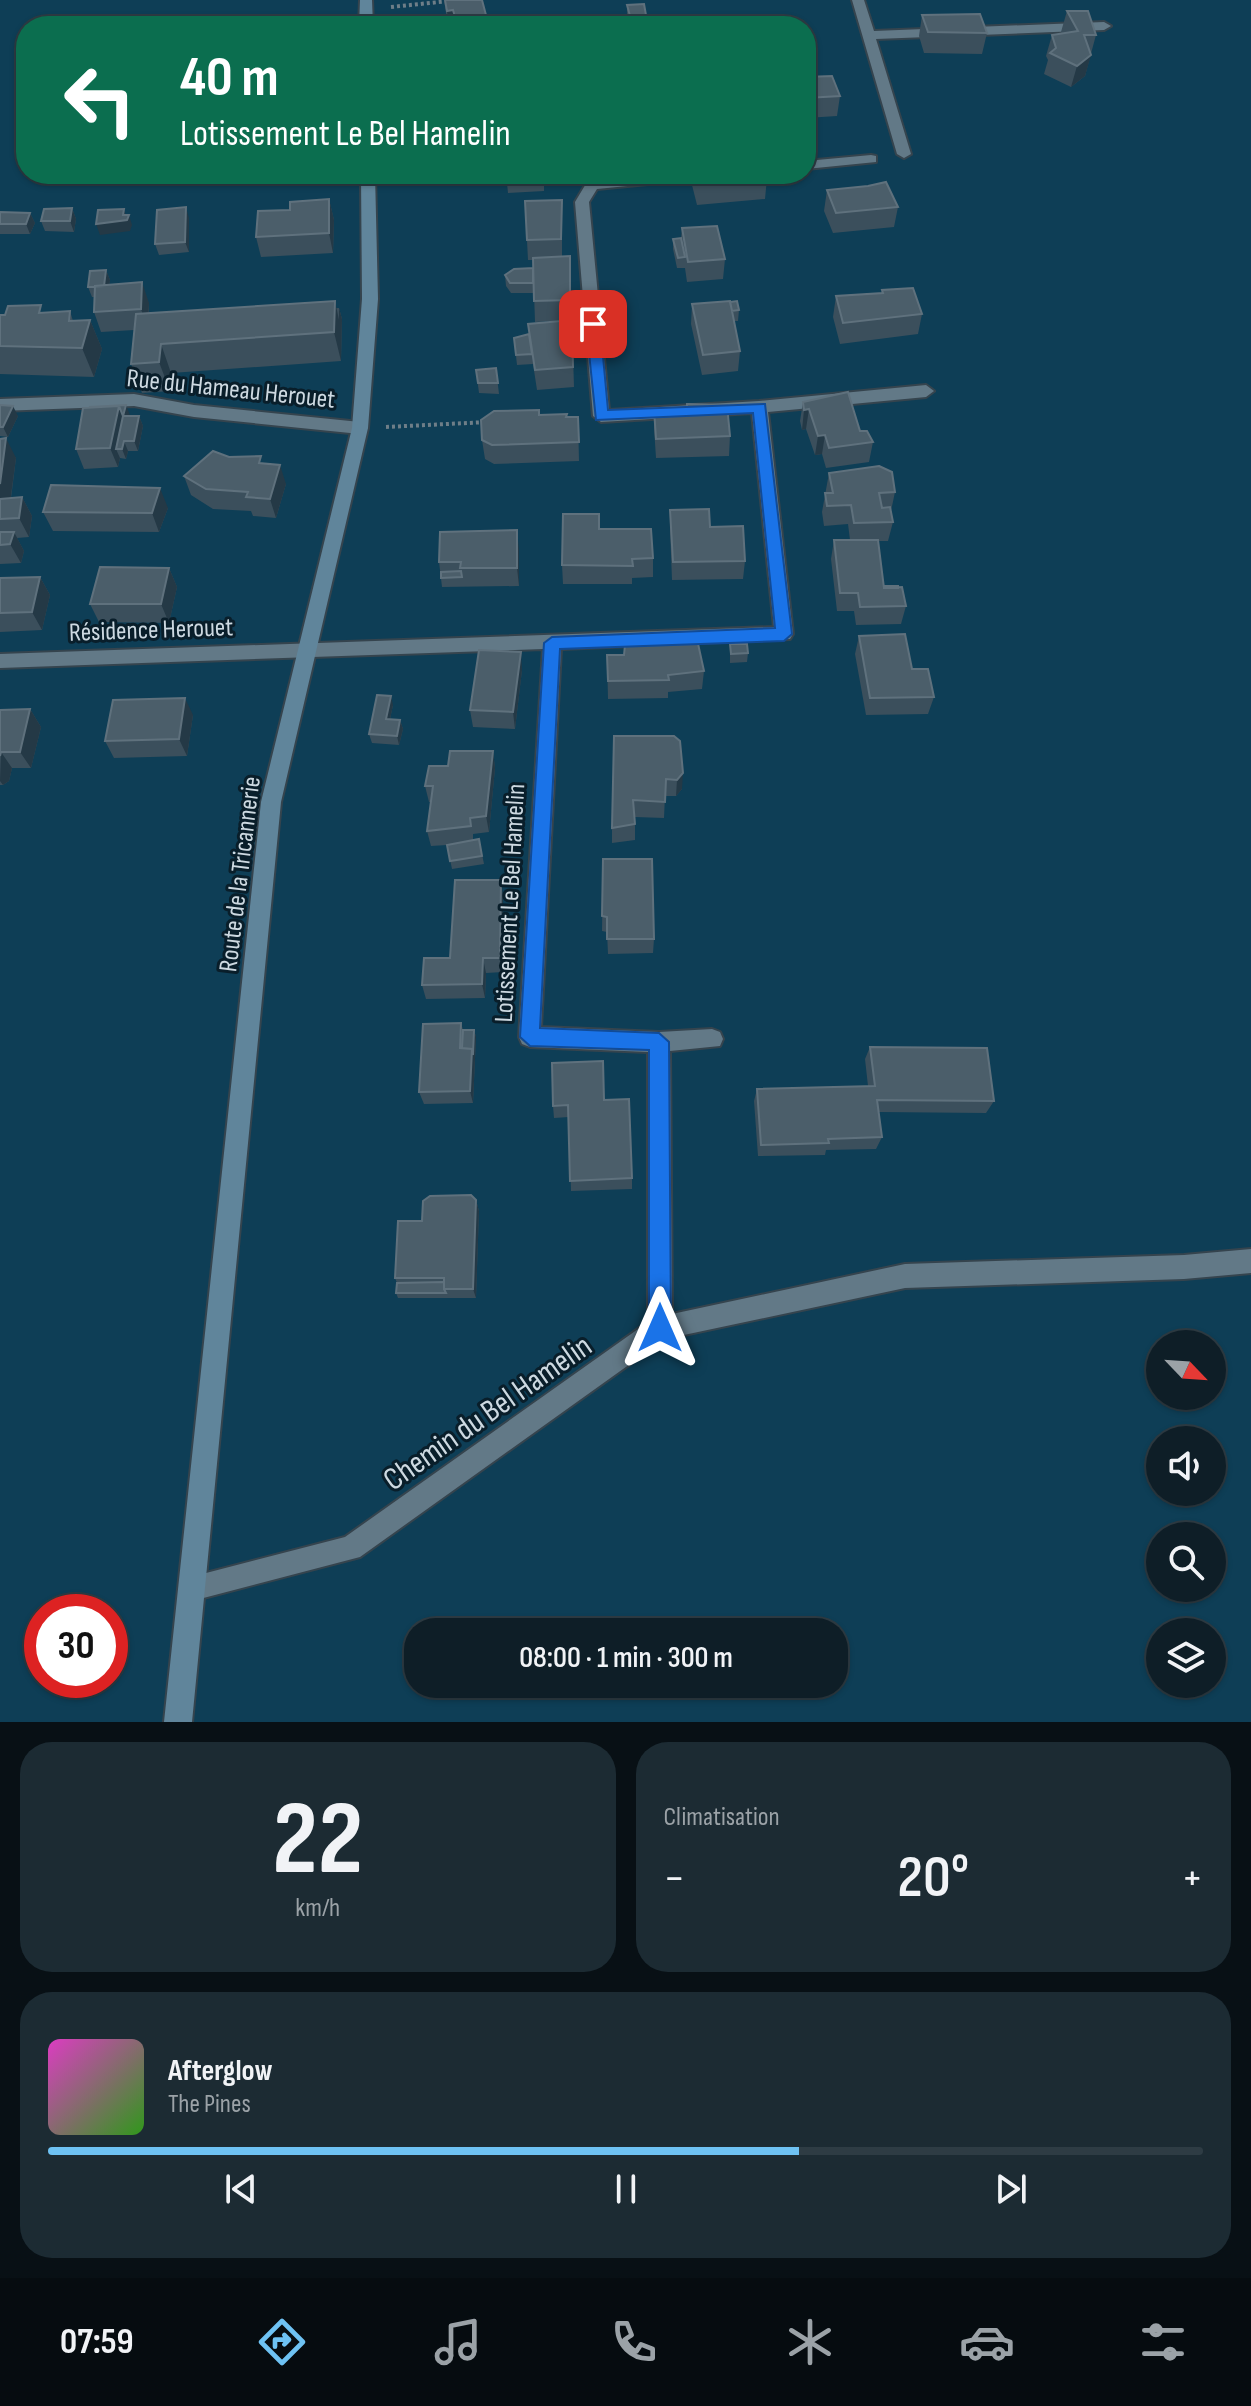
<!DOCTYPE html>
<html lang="fr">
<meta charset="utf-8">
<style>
:root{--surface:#0e1e27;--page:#1c2b33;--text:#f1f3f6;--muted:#9ba2a7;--line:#2e3c44;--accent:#6ec2f3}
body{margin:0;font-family:"Sofia Sans Condensed",sans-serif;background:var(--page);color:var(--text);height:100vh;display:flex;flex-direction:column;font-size:30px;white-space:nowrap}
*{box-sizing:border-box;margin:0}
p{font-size:26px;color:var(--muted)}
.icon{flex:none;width:44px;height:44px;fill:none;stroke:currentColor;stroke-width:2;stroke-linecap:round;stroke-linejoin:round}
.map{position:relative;height:1722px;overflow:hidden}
.drawer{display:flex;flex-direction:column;gap:20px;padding:20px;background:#081015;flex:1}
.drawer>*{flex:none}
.banner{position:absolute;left:16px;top:16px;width:800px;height:168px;border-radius:32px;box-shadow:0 2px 6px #0004,0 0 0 2px var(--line);background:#0b6e4f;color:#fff;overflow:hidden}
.needle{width:52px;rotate:115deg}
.fabs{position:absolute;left:1146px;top:1330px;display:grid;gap:16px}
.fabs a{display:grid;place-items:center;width:80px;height:80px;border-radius:50%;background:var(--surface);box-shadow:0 2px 6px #0004,0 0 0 2px var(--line);font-size:40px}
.speed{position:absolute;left:24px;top:1594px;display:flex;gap:16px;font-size:40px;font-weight:700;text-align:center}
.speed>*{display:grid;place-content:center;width:104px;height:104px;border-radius:50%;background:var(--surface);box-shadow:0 2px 6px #0004,0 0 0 2px var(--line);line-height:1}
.speed .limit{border:12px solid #d22;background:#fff;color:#111}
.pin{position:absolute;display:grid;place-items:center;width:68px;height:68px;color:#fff;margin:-34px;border-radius:16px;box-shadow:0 4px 12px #0006}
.me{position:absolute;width:88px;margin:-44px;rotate:0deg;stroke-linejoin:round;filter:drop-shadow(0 0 6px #0008)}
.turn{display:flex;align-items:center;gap:28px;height:168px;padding:0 32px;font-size:36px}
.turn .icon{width:104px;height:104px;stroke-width:2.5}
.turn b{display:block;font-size:56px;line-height:68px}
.big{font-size:60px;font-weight:600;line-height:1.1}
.drawer .card{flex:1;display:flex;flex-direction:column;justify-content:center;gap:12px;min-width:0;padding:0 28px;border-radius:32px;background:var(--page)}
.drawer .dial{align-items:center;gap:0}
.dial b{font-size:104px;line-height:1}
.song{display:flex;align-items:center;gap:24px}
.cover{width:96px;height:96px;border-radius:12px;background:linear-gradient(135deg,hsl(310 70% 55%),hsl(110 70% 35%))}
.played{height:8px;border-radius:4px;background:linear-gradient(90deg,var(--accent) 65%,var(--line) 65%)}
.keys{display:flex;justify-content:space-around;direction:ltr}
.heat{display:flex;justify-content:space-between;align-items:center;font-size:44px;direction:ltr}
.drawer .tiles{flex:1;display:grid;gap:20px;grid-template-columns:1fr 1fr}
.card:last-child{grid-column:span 2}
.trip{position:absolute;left:404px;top:1618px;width:444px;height:80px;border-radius:32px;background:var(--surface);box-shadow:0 2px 6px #0004,0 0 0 2px var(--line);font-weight:600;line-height:80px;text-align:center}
.tab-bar{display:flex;height:128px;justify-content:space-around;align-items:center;background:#060c10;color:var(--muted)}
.tab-bar .icon{width:56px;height:56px}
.tab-bar .on{color:var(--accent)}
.tab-bar b{font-size:36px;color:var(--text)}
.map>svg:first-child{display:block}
.green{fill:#0e3e56;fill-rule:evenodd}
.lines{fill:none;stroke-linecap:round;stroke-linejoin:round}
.street-casing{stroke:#35444e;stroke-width:4}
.secondary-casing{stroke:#35444e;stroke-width:4}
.path{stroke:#6e7e88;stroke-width:4;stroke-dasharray:3 3;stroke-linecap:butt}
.street{fill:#627987;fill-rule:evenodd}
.secondary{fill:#60859b;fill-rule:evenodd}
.wall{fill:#3b4f5c}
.shaded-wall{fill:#243946}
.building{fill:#4b5e6a;stroke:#5f717d;stroke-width:2}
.route{fill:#1a73e8;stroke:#114b97;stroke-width:2}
.labels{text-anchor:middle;stroke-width:6;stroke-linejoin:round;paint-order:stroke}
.street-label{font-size:26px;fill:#cdd9e1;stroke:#091e2a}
.near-street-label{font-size:32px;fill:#cdd9e1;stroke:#091e2a}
</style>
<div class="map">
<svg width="1251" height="1722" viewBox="0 0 1251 1722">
<rect width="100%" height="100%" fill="#132834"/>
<path class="green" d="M0 0H1251V1722H0ZM26 26H806V174H26ZM1160 1344H1212V1396H1160ZM1160 1440H1212V1492H1160ZM1160 1536H1212V1588H1160ZM42 1612H110V1680H42ZM418 1632H834V1684H418ZM1160 1632H1212V1684H1160Z"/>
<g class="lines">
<g class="street-casing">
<path id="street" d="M852 0H864L874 31 1104 22 1111 26 1104 30 876 39 911 154 904 158 897 154Z
M871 155 876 156V162L806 169V161Z
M661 174H716L709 178 597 189 589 202 609 410 759 401 926 385 934 391 926 397 768 412 793 634 790 639 561 649 541 1027 659 1032 712 1029 720 1032 723 1039 720 1046 670 1051 672 1314 905 1264 1184 1255 1251 1249V1273L1184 1279 905 1288 665 1339 360 1557 192 1601 183 1597 179 1588 183 1579 345 1537 648 1322V1052L530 1047 522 1044 519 1037 543 649 0 668V654L774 627 752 413 601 422 593 416 575 202 587 182Z
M134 394 194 405 360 422 368 428 360 434 194 417 134 406 0 411V399Z"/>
</g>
<g class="secondary-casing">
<path id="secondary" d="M360 0H372L373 26H359Z
M361 174H375L378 299 368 428 281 802 192 1722H164L261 802 352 428 362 299Z"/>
</g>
<path class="path" d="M391 7 449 1
M386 427 488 422"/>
<use href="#street" class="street"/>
<use href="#secondary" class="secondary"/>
</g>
<path class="wall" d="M444 0H482L486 26H448Z
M627 5 646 15V26H629L627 15Z
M1067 11 1096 35 1085 76 1071 87 1044 74 1048 60 1046 56 1052 35 1062 34 1061 32Z
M922 15 987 33 982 54 924 53 919 36Z
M806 77 840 96 837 116 806 118Z
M506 174H544V191L508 193Z
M692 174H766L767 178 765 199 697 205 691 181Z
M827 190 898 207 894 227 833 233 824 211Z
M329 199 334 220 333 253 261 257 256 237 290 210Z
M562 200V257L571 277V320L535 322 534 293H511L506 286 505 275 533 268V260H528L525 201Z
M72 208 76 219 74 232 45 231 41 221Z
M0 212 30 213 35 223 30 234H0Z
M189 218V252L159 255 155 244Z
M682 228 725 259 723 279 687 282 685 268H677L673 249V239L681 238Z
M106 270 110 280 109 285 149 303V313L339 308 342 319 341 361 171 373 170 391 142 393 131 364 134 330 101 332 94 312 95 297H92L88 287Z
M882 290 922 314 918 334 840 344 833 317 836 296 881 293Z
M692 304 739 310 738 321H734L740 351 738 371 702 375 691 324Z
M70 311 73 321 90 320 102 349 94 377 0 374V315Z
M572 320 574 387 537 390 533 364 517 365 514 338 529 334 528 324Z
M496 368 499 394 479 393 476 370Z
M803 402 860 431 873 442 869 462 826 468 822 454 815 455 806 429 802 430 800 421Z
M0 405 18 416 8 437 0 436Z
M654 409 730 436 729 456 656 458 654 428Z
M130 415 129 416H139L143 426 138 451H128L126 459 120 458 118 467 84 469 76 449Z
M540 415 578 417 579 461 494 464 485 459 482 440Z
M0 439 16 458 11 498 22 497 32 516 29 537 17 538 24 551 21 563 0 564Z
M229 457 263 464 286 484 276 518 253 516 251 511 213 509 191 495 184 476Z
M829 473 895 492 891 511 893 522 888 541H878L884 586 906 606 901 624 856 625 854 611H837L831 559 834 540H850L848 524 824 526 822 512Z
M168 508 159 532 53 531 43 512Z
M670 510 710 527 745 561 743 579 672 580 670 529Z
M600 529 653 558V577L632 578V584H563L562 565Z
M519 549V586L442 587 439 562Z
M169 568 177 587 169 623 99 622 90 604Z
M40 577 50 595 42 630 0 632V578Z
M859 636 912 669 934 697 928 714 866 715 855 654Z
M667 642 704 671 702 689 668 692V698L608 699 607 655H624Z
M730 644 748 653 747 662 730 663Z
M522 670 515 729 473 727 470 710Z
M393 705 390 719 400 720 403 729 399 745 372 743 369 734Z
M30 709 41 727 31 768H12L9 781 3 785H0V710Z
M193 715 187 756 114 758 105 741Z
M674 736 682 789 676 796H665L664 818 635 817V840L612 843V828Z
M493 751 495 768 489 832 473 834V840L479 839 484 864 452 869 447 845 431 846 427 831 431 802H429L425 786 448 766Z
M603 859 654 939 653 953 608 954 607 932 602 931Z
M503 895V972L486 973 485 998 426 999 422 985 450 958Z
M461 1023 463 1030H474L476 1037 473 1103 424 1104 419 1092Z
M870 1047 994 1101 986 1113 879 1112 882 1137 876 1149 826 1150 825 1155 758 1156 754 1101 757 1089 868 1086 865 1059Z
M604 1100 632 1178V1189L571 1191 569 1117 554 1118 553 1106Z
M476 1200 479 1211 476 1298H398L396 1293 397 1283 395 1278 422 1221Z"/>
<path class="shaded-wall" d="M453 10 455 26H449L447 11Z
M1091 55 1085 76 1071 87 1077 66Z
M329 199 334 220 333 253 329 233Z
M186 207 189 218V252L185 242Z
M72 208 76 219 74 232 70 221Z
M124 209 127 219 129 215 132 225 130 231 100 235 96 224 123 215Z
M30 213 35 223 30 234 26 224Z
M570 256 571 277V320L570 300Z
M106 270 110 280 108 296 104 286Z
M142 282 149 303 148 330 141 309Z
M335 301 339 320V308L342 319 341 361 334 332Z
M90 320 102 349 94 377 82 348Z
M161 344 171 373 170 391 159 362Z
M126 405 130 415 122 449H116L120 458 118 467 110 448 119 406Z
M13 406 18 416 8 437 3 427Z
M809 409 806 429 802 430 804 410Z
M139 416 143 426 138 451 134 441Z
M825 435 822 454 815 455 818 436Z
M6 438 16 458 8 518 0 502V484Z
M124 441 128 451 126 459 122 449Z
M280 465 286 484 276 518 270 499Z
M160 488 168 508 159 532 152 513Z
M22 497 32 516 29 537 19 518Z
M517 530 519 549V586L517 568Z
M14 532 24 551 21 563 10 544Z
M169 568 177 587 169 623 161 604Z
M40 577 50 595 42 630 32 612Z
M521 652 522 670 515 729 513 712Z
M391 696 393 705 388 728 386 719Z
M185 698 193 715 187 756 179 739Z
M30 709 41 727 31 768 20 752Z
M400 720 403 729 399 745 397 736Z
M493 751 495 768 489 832 486 816Z
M1 752 12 768 9 781 3 785 0 781Z
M683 773 682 789 676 796 677 780Z
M501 880 503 895V972L500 958Z
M483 958 486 973 485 998 482 984Z
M474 1030 476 1037 473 1103 470 1091 472 1049Z
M476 1200 479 1211 476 1298 473 1289Z"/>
<path class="building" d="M445 0H482L486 15 455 17 453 10 447 11Z
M644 4 646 15 630 16 627 5Z
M1067 11H1088L1096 35H1084L1091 55 1077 66 1050 53 1056 48 1052 35 1078 31Z
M980 14 987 33 928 32 922 15Z
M832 76 840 96 806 98V77Z
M696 174H766L767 178 698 184Z
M886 182 898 207 836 213 827 190 868 186Z
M329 199V233L256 237 258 211 290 210V202Z
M562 200 561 239 527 240 525 201Z
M186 207 185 242 155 244 157 210Z
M72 208 70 221H41L44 209Z
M124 209 123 215H129L127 220 96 224 98 210Z
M0 212 30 213 26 224H0Z
M717 226 725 259 688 262 682 228Z
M681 238 685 257 678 258 673 239Z
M570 256V300L534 301 533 258Z
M533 268V283H510L505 275 514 269Z
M106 270 104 286 88 287 90 271Z
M142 282 141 309 94 312 95 286Z
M913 288 922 314 843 323 836 296 883 293 882 290Z
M335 301 334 332 161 344 159 362 131 364 136 314Z
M730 301 740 351 703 355 692 304Z
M737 301 739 310 732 311 730 302Z
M41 305 39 313 70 311 69 321 90 320 82 348 0 346V315H5L8 306Z
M572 320 573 367 535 370 528 324Z
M529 334 532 354 516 355 514 338Z
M496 368 498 383H478L476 370Z
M848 392 860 431H867L873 442 829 448 825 435 818 436 809 409 804 410 803 402Z
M687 404 727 405 730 436 656 439 654 409 687 407Z
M0 405 13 406 3 427H0Z
M126 405 123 416 119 406 89 407Z
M119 406 110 448 76 449 83 408Z
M539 410V415L567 414 566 417H578L579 442 492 445 482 440 481 420 494 411Z
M123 416H139L134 441H124L122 449H116Z
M6 438 0 484V439Z
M213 451 229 457 261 456 259 463 280 465 270 499 246 497 248 492 206 489 184 476Z
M879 466 892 472 895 492 879 493 882 508 890 507 893 522 854 523 851 505 827 506 825 493H833L829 473Z
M51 485 160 488 152 513 43 512Z
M22 497 19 518 0 519V499Z
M709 509 710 527 743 526 745 561 673 562 670 510Z
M563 514H599V529H651L653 558 632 559 633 566 562 565Z
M517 530V568H460L461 562H439L440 532Z
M0 532H14L10 544 0 545Z
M834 540H878L884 588 902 587 906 606 860 607 858 593H840Z
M100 567 169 568 161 604H90Z
M461 571 462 577 441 578V572Z
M40 577 32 612 0 613V578Z
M884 586H898V588H884Z
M905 634 912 669H928L934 697 870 698 859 636Z
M626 635H668L667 642 697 639 704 671 668 675 669 680 608 681 607 655H624Z
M730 644H747L748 653 731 654Z
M479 650 521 652 513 712 470 710Z
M377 695 391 696 386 719 400 720 397 736 369 734Z
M185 698 179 739 105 741 113 700Z
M30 709 20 752H1L0 756V710Z
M614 736H674L680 741 683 773 677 780 666 779 665 802 633 800 635 824 612 828Z
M450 751H493L486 816 470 818 471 826 427 831 433 786H425L429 766H448Z
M479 839 482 856 450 861 447 845Z
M603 859H652L654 939H607V917L602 916Z
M455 880H501L500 958H483L482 984 422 985 424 958H450Z
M461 1023 460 1048 472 1049 470 1091 419 1092 423 1024Z
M463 1030H474L473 1055 472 1049 462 1048Z
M870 1047 987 1048 994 1101 877 1100 882 1137 828 1139 829 1143 761 1145 757 1089 875 1086Z
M603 1061 604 1100 629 1099 632 1178 570 1181 568 1105 553 1106 552 1063Z
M471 1195 476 1200 473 1289H444V1278H395L398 1221H422L423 1201 430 1196Z
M444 1282V1289L446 1293H396L397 1283Z"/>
<path class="route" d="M593 320 600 324 608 410 765 404 792 634 784 641 560 649 540 1028 659 1033 669 1042 671 1328 668 1336 660 1339 653 1336 649 1328V1050L530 1046 520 1037 544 643 552 637 775 628 753 413 596 420 586 324Z"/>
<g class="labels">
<g class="street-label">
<text transform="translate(231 388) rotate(6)" y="9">Rue du Hameau Herouet</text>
<text transform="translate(151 629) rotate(-2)" y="9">Résidence Herouet</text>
<text transform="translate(239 874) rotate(-83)" y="9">Route de la Tricannerie</text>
<text transform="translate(509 903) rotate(-87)" y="9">Lotissement Le Bel Hamelin</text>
</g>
<g class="near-street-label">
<text transform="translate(487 1412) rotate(-35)" y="11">Chemin du Bel Hamelin</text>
</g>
</g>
</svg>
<div class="fabs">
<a><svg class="needle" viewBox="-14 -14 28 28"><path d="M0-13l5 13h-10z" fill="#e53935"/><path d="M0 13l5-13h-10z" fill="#9ba2a7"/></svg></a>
<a><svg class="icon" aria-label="sound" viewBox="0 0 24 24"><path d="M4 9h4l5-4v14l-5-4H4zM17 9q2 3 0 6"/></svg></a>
<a><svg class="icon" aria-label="search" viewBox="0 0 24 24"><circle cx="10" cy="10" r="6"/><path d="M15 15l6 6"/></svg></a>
<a><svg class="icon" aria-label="layers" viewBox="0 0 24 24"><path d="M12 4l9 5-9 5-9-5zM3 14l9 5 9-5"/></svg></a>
</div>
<div class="speed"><div class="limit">30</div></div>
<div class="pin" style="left:593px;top:324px;background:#d93025"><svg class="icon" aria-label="arrive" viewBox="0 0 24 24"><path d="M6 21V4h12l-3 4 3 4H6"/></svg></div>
<svg class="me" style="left:660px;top:1328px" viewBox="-20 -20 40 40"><path d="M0-17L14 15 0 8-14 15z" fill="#1a73e8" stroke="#fff" stroke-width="4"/></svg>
<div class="trip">08:00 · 1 min · 300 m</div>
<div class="banner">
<div class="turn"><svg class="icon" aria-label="left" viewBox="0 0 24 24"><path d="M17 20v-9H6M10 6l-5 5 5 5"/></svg><div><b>40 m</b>Lotissement Le Bel Hamelin</div></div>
</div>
</div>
<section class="drawer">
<div class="tiles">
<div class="card dial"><b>22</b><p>km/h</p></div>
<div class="card"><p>Climatisation</p>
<div class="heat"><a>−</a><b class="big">20°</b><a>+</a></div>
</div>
<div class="card">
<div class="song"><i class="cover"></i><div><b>Afterglow</b><p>The Pines</p></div></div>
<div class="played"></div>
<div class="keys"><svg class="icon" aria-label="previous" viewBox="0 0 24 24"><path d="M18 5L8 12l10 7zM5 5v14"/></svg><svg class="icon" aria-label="pause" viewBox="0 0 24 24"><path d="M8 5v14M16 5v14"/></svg><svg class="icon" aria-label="next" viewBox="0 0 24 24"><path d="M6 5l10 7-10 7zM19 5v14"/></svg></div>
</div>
</div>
</section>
<nav class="tab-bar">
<b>07:59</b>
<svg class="icon on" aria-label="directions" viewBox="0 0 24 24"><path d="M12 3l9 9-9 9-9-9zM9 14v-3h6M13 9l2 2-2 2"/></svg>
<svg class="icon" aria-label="music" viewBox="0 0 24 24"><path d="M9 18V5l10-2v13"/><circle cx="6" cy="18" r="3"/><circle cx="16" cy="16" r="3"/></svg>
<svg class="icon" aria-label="phone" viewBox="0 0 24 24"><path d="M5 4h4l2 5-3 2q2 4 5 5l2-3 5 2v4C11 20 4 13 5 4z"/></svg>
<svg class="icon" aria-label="climate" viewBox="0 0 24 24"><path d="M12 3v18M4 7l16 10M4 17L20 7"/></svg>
<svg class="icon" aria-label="car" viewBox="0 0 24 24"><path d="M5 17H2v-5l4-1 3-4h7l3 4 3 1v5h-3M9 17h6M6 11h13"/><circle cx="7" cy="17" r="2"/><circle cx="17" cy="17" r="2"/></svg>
<svg class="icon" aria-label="filters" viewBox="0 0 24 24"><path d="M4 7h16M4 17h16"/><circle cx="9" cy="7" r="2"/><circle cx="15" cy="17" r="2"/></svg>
</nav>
